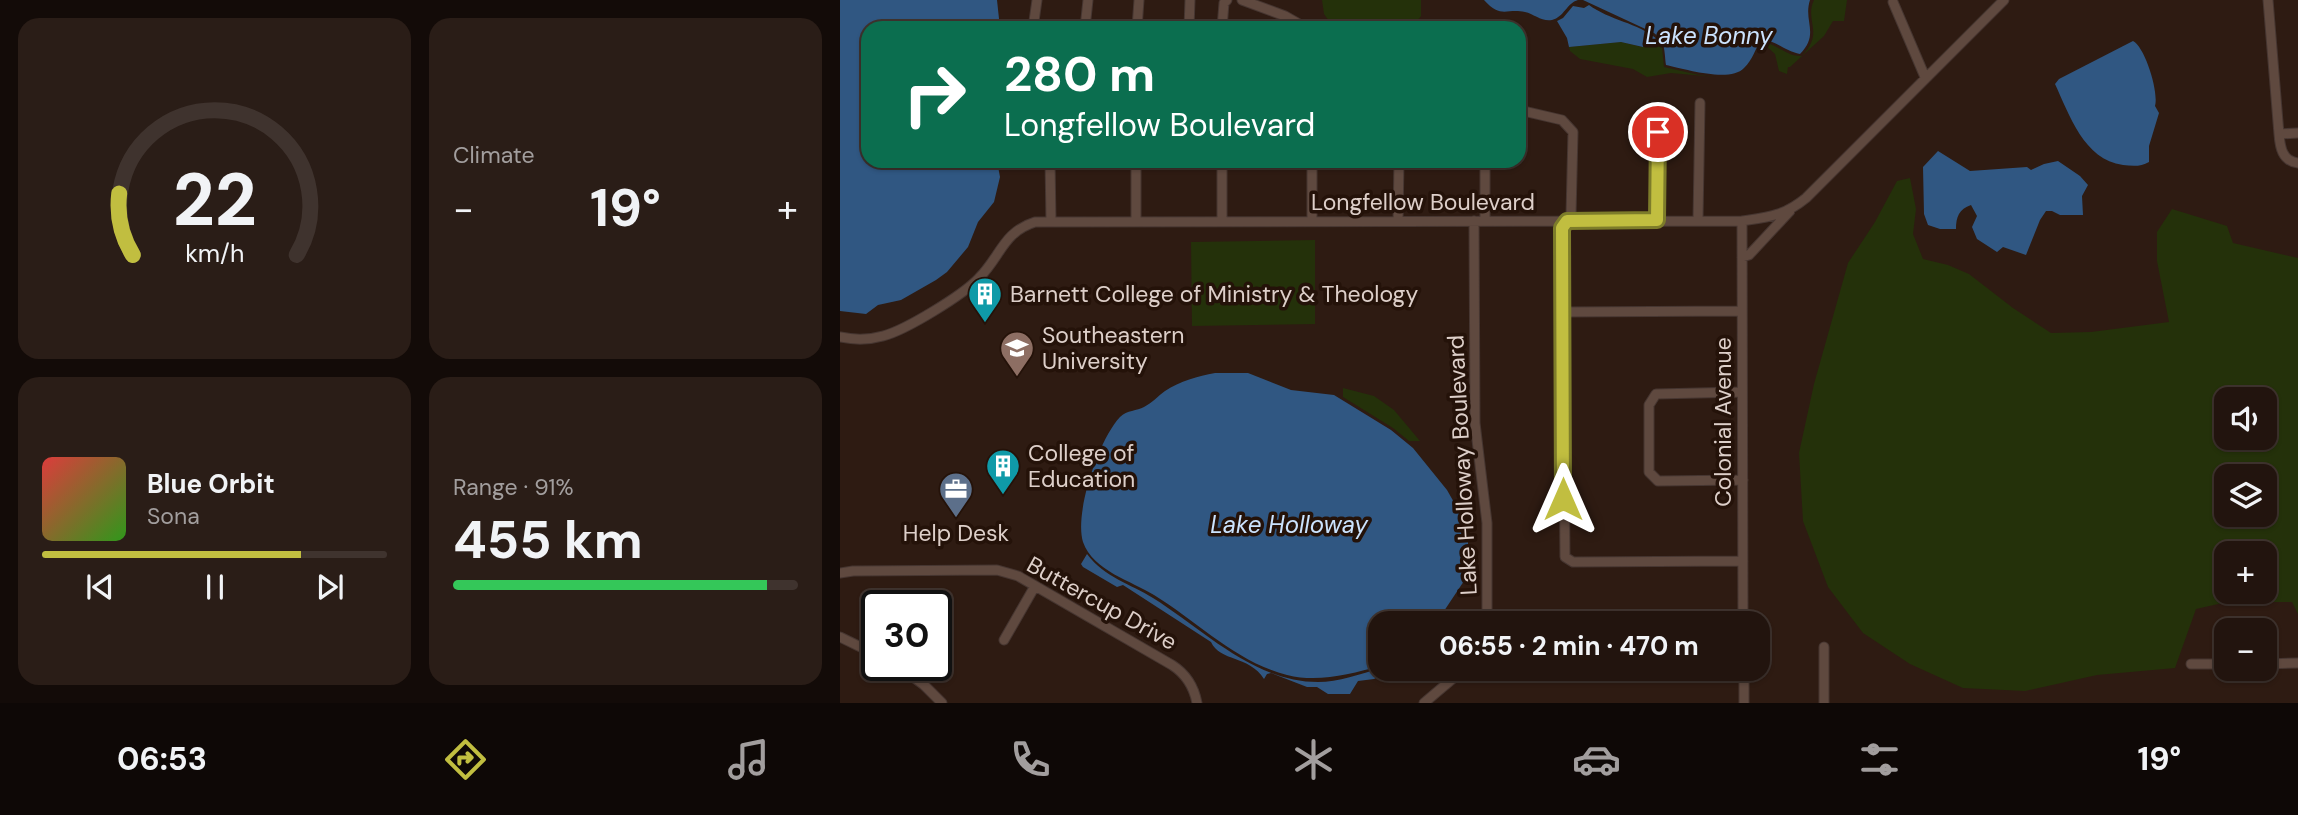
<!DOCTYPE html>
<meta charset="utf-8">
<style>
:root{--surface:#22140e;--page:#2a1d17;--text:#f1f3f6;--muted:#a29e9e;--line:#3f332e;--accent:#c1be40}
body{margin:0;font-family:"DM Sans",sans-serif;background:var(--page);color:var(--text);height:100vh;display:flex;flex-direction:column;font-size:26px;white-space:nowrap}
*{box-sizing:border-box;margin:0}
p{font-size:23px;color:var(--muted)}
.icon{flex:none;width:38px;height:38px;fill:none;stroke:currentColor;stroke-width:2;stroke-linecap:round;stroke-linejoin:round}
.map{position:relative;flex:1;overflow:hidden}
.details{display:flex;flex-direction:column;gap:18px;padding:18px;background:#130b08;width:840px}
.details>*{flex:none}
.top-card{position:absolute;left:21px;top:21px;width:665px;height:147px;border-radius:21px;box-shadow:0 2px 5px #0004,0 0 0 2px var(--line);background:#0b6e4f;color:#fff;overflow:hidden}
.controls{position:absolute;left:1374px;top:387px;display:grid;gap:14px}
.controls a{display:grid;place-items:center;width:63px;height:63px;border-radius:14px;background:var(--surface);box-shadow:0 2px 5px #0004,0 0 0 2px var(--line);font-size:35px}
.speed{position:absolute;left:21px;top:590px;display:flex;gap:14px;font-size:35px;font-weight:700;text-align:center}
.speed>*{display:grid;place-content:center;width:91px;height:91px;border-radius:50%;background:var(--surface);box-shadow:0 2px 5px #0004,0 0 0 2px var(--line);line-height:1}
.speed .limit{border:4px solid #111;border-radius:10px;background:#fff;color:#111}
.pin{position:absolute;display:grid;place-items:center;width:60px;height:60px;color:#fff;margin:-30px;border:4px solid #fff;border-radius:50%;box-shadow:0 2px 7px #0007}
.me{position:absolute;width:77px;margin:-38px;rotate:0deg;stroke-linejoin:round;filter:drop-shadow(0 0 5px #0008)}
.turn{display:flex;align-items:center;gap:24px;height:147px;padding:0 28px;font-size:32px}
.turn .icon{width:91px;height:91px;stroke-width:2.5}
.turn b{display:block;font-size:49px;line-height:60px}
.big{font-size:52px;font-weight:700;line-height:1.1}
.details .card{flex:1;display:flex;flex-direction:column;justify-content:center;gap:10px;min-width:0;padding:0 24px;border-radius:21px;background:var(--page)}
.details .dial{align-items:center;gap:0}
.dial svg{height:182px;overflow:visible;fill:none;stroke:var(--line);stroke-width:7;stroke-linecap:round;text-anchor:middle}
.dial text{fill:var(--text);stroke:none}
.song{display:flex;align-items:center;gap:21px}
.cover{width:84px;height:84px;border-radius:10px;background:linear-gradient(135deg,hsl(0 70% 55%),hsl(110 70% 35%))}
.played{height:7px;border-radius:4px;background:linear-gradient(90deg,var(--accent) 75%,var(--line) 75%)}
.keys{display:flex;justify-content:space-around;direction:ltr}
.heat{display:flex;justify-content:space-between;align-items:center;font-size:38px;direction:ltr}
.charge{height:10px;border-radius:5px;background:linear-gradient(90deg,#34c759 91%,var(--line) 0)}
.details .tiles{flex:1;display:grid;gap:18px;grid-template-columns:repeat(2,1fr)}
.trip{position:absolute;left:528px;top:611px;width:402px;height:70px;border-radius:21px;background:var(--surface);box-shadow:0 2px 5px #0004,0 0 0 2px var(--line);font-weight:700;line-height:70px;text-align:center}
.tabs{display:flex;height:112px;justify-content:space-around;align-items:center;background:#0e0806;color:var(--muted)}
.tabs .icon{width:49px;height:49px}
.tabs .selected{color:var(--accent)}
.tabs b{font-size:32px;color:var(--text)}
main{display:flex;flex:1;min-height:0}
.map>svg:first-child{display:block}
.green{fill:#24310a;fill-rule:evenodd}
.water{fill:#305782}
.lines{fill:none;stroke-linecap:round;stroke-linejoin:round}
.minor-casing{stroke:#463631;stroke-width:11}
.minor{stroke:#5f493f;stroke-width:9}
.route-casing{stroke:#7d7c2a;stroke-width:18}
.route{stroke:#c1be40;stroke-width:12}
.labels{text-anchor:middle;stroke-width:7;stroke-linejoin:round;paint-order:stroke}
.street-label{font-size:23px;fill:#ddcfc9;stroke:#241209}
.poi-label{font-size:23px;fill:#ddcfc9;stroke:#241209;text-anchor:start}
.water-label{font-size:24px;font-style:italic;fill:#cbe3fe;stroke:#241209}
</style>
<main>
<section class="details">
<div class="tiles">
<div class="card dial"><svg viewBox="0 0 100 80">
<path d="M14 69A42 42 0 1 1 86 69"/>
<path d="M14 69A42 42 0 0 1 8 42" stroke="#c1be40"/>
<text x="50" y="56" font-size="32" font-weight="700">22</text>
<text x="50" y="72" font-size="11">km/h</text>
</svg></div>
<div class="card"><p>Climate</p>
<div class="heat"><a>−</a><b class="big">19°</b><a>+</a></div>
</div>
<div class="card">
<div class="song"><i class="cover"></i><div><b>Blue Orbit</b><p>Sona</p></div></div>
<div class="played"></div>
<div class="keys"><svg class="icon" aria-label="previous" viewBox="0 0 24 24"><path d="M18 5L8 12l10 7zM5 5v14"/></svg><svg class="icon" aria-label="pause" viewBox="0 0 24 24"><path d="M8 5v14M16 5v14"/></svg><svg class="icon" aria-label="next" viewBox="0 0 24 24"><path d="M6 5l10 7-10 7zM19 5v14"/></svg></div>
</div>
<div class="card"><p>Range · 91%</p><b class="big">455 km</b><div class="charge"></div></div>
</div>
</section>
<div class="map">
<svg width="1458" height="703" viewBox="0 0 1458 703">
<rect width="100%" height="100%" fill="#2e1b12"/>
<path class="green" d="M482 0H581V16L572 28H494L484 14Z
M974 0H1007L1004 21H993L984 36 950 67H948L947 74 939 71 935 54 923 43C937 43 946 57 962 56 985 32 964 21 974 0Z
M817 39 822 47 824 67 859 75 876 77 831 73 807 77 793 69 740 59 730 51 729 47 781 42 802 47 804 41Z
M1070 178 1076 209 1073 234 1083 259 1108 265 1129 274 1173 308 1211 333 1251 332 1329 322 1317 261V232L1332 209 1387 226 1393 243 1458 258V614L1452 602H1387L1356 609 1335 668 1257 675 1185 691 1123 688 1070 664 1023 633 988 587 963 521 959 453 974 384 1008 263 1035 222 1057 181ZM1424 399V438H1386V399ZM1424 476V514H1386V476ZM1424 553V592H1386V553Z
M475 240V324L352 326 351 242Z
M503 388 534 396 554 410 580 441H569L553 428 503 397Z"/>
<path class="water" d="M0 0H157L160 28H28V161H157L160 177 154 202 138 222 128 247 107 272 96 280 61 300 38 305 26 314 0 311Z
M644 0H738C727 3 724 17 712 20 702 22 694 14 685 12 666 8 661 19 644 0Z
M743 0H970C963 21 980 34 960 54 945 51 936 41 922 39 915 48 913 60 904 68 890 83 845 69 826 65 824 50 826 43 814 33Z
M749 5C769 20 798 23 817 39L804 41 803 47 781 42 729 47 727 38 717 21 723 18 733 6 744 8Z
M1293 41C1305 47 1319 92 1315 106L1319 113 1309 146V162C1301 167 1292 166 1283 165 1244 160 1229 114 1215 84L1219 79Z
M1098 151 1130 171 1187 167 1191 170 1204 164 1218 161 1240 176 1248 185 1242 196 1243 215H1220L1212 211H1206L1200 220 1186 255 1163 247 1157 252 1137 239 1132 227 1137 216 1131 205C1119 209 1116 217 1116 229H1100L1088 225 1084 214 1083 167Z
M375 373H408L451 390 494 395 551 430 573 448 607 490 628 527V575L596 623H541V666C509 674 479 683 447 675 396 662 358 622 314 595 292 581 253 571 243 542 234 513 259 439 280 417 287 410 297 411 304 407 312 403 318 396 325 391 340 381 358 376 375 373Z
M247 554C265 578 291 584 313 598 364 630 414 682 478 682 498 682 521 674 541 668L547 669 545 673 534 679 518 681 510 694H488L477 687H467L431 673 427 674 424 679C409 655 380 662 371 642L283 585 277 587 243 567 241 564Z
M108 613 111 620 99 633 98 639 96 637V614Z"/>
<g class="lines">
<g class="minor-casing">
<path id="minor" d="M402 0 445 16 466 28
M1428 0 1439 134 1458 133
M1053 2 1085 77
M193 28 197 0
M245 28 248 0
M297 28 299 0
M349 28 350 0
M382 28 384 3 387 0
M679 110 722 120 733 132 731 215 722 228 725 557 733 562 903 561
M1439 134C1440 147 1442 161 1458 163
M210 161 211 221
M296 161V221
M382 161V221
M817 220 818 132
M858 220 860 103
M472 221V161
M558 221 559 161
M634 221 635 423 647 523V623
M645 221V161
M902 221 903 623
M902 257 909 255 950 211
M722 312 902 311
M0 337C14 340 29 340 43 336 66 330 123 295 139 278 161 256 163 232 195 222L902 221C929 217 944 216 966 198L1164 0
M902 392 816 394 809 405V472L818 481 903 480
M0 573 13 571 157 570 178 576 332 665C346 674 354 687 357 703
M0 637 37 655
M164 640 195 586
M984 647V703
M1351 664H1386
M1424 664 1458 663
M57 665 84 685 102 703
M904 668V703
M584 703 617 675"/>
</g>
<use href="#minor" class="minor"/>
</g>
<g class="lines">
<g class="route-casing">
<path id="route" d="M723 499 722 228 727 221 817 220 818 132"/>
</g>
<use href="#route" class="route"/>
</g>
<defs>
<g id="building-pin" transform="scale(1.75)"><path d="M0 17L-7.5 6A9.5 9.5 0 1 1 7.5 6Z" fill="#0f9aa8" stroke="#241209"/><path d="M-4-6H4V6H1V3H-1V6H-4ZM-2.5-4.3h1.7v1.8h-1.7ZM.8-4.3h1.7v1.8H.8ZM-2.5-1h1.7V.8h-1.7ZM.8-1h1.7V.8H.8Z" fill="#fff"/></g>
<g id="university-pin" transform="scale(1.75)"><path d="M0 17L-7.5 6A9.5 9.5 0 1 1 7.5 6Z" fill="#8d6e63" stroke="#241209"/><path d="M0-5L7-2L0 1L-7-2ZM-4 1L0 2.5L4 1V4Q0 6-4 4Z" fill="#fff"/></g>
<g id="office-pin" transform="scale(1.75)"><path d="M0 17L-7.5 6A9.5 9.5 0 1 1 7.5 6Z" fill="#5c6f8a" stroke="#241209"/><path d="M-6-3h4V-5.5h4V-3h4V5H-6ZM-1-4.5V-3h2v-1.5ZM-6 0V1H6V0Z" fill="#fff"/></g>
</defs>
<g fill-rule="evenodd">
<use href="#building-pin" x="145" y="294"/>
<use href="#university-pin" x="177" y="348"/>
<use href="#building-pin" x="163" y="466"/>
<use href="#office-pin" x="116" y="489"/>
</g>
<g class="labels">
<g class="street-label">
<text x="583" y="210">Longfellow Boulevard</text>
<text transform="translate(883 422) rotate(-90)" y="8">Colonial Avenue</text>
<text transform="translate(622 465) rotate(-93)" y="8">Lake Holloway Boulevard</text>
<text transform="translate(262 603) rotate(29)" y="8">Buttercup Drive</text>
</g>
<g class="poi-label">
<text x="170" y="302">Barnett College of Ministry &amp; Theology</text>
<text x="202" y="343">Southeastern<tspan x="202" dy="26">University</tspan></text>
<text x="188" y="461">College of<tspan x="188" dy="26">Education</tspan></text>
<text x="116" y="541" text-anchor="middle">Help Desk</text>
</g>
<g class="water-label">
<text x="869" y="44">Lake Bonny</text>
<text x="449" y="533">Lake Holloway</text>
</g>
</g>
</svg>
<div class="controls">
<a><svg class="icon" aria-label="sound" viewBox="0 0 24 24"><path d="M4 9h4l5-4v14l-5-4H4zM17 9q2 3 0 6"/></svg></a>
<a><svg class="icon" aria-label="layers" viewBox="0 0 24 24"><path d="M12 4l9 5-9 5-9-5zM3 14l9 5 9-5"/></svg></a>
<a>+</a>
<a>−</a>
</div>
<div class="speed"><div class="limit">30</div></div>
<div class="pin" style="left:818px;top:132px;background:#d93025"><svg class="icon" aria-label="arrive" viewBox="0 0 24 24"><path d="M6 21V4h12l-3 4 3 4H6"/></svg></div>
<svg class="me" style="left:723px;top:499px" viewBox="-20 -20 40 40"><path d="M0-17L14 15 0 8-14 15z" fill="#c1be40" stroke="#fff" stroke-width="4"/></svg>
<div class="trip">06:55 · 2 min · 470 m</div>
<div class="top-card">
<div class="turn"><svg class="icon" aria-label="right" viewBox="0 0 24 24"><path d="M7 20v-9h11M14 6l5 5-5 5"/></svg><div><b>280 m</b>Longfellow Boulevard</div></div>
</div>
</div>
</main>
<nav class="tabs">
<b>06:53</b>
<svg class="icon selected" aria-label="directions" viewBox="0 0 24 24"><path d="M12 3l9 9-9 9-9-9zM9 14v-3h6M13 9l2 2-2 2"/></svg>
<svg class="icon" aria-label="music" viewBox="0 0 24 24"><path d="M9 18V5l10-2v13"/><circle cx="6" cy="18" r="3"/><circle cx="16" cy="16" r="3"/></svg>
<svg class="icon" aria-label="phone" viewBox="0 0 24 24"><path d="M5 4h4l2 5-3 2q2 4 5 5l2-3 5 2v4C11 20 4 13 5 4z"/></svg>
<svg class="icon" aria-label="climate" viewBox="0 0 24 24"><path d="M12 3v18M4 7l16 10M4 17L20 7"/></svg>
<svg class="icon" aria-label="car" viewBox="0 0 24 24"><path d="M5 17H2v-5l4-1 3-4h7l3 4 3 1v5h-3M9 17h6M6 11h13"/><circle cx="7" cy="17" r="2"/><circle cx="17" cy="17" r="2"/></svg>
<svg class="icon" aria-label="filters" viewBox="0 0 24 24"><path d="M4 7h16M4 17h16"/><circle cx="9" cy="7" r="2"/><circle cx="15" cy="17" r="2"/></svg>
<b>19°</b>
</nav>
